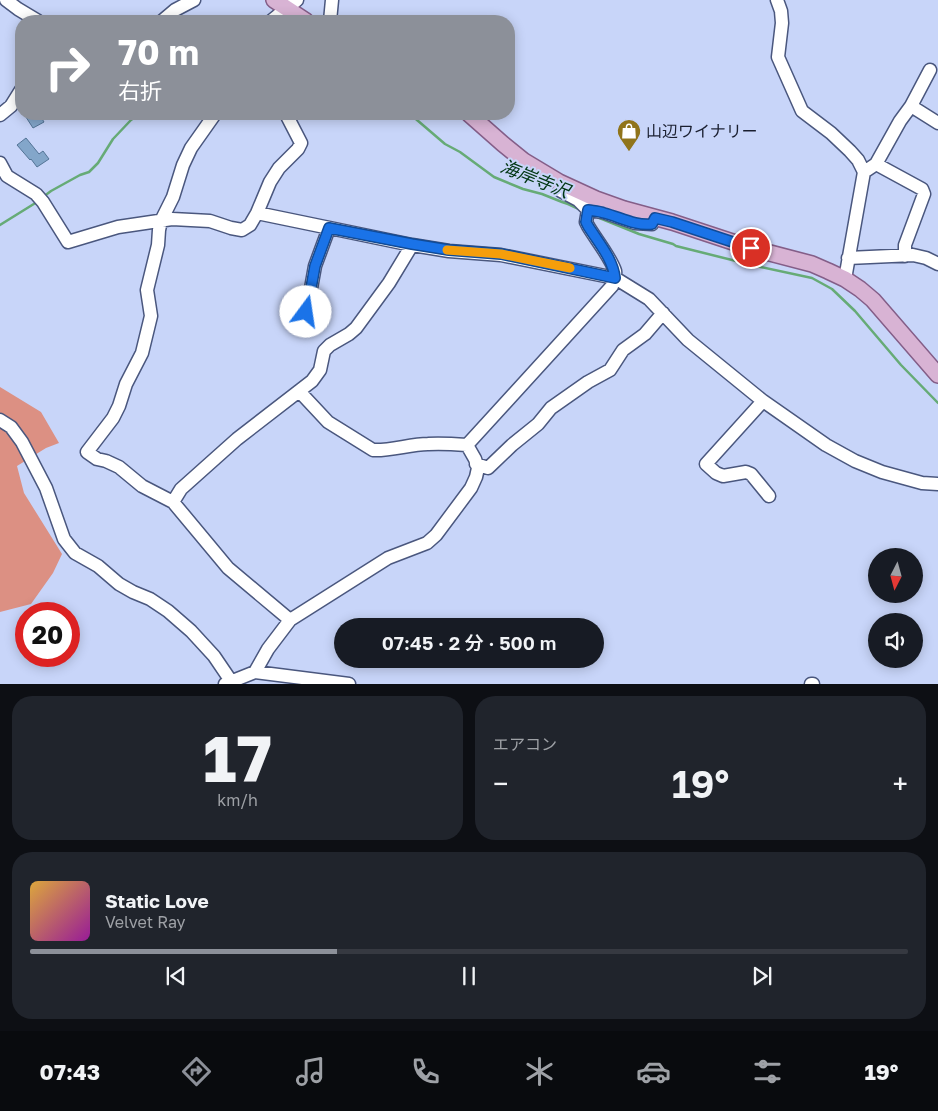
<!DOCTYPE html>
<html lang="ja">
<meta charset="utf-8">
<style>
:root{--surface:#171b24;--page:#20242c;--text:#f1f3f6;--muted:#9ea1a6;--line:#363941;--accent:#8c9099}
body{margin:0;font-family:"Golos Text","Noto Sans JP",sans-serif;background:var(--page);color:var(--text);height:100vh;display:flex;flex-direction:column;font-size:19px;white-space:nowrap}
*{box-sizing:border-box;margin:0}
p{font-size:16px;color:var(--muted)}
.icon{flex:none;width:28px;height:28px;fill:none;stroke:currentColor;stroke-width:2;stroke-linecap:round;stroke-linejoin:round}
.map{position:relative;height:684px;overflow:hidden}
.sheet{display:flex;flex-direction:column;gap:12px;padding:12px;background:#0d0f14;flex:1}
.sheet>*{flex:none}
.banner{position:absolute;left:15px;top:15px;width:500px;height:105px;border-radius:20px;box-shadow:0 2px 12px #0003;background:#8c9099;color:#fff;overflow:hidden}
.needle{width:32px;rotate:186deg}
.buttons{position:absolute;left:868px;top:548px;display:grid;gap:10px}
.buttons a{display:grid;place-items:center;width:55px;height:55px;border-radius:50%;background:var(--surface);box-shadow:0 2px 12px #0003;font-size:25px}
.speed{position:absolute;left:15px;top:602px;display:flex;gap:10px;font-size:25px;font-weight:700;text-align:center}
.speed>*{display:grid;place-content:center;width:65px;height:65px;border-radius:50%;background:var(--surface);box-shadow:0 2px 12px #0003;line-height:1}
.speed .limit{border:8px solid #d22;background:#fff;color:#111}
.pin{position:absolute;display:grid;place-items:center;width:42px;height:42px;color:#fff;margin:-21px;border:2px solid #fff;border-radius:50%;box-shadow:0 1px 5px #0007}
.me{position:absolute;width:55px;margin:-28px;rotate:14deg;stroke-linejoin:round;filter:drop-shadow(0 0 4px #0008)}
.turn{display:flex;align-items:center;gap:18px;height:105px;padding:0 20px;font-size:22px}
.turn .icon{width:65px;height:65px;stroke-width:2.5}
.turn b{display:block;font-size:35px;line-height:42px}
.big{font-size:38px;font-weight:600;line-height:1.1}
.sheet .tile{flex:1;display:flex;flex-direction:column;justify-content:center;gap:8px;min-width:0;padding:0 18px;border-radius:20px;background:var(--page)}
.sheet .dial{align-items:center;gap:0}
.dial b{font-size:65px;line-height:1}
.song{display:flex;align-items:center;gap:15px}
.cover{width:60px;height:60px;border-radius:8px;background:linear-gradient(135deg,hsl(40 70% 55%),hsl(300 70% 35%))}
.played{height:5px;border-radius:2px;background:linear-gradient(90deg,var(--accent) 35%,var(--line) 35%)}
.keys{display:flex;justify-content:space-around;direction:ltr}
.heat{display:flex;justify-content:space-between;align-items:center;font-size:28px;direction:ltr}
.sheet .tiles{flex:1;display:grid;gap:12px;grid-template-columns:1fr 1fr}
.tile:last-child{grid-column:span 2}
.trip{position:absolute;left:334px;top:618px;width:270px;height:50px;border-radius:25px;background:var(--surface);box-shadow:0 2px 12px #0003;font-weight:600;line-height:50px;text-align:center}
.menu{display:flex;height:80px;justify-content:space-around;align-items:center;background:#090b0e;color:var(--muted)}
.menu .icon{width:35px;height:35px}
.menu .active{color:var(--accent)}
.menu b{font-size:22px;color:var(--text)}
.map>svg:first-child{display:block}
.green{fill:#dc9083}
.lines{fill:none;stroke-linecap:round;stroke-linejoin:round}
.stream{stroke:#66ab76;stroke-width:2.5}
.building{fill:#83a6ca;stroke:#537496}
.minor-casing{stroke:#4a577e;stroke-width:15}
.major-casing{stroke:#845e88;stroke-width:18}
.minor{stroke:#fff;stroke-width:12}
.major{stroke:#d8b3d4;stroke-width:15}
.route-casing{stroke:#114b97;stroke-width:12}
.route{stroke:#1a73e8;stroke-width:9}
.slow{stroke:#f59e0b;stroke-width:9}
.labels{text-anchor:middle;stroke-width:4;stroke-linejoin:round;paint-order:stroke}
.poi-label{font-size:16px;fill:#191e2f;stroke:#c8d5f9;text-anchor:start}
.water-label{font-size:18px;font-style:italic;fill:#003613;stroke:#c8d5f9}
</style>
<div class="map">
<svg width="938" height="684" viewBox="0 0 938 684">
<rect width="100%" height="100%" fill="#c8d5f9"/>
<path class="green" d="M0 387 41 412 59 443 46 448 17 466 24 493 62 554 53 573 31 604 0 612Z"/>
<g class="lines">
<path class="stream" d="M410 114 445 144 460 152 494 177 523 189 542 194 562 202 568 204 581 210
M43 197 51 191 80 175 89 172 98 163 113 139 131 120 139 114
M597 217 639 234 673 244 676 246 756 266 812 278 832 289 855 311 901 365 938 403
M0 225 37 202"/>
</g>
<path class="building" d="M24 114H39L44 122 33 128Z
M26 138 39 154 43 151 49 159 37 167 31 159 30 160 17 145Z"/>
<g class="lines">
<g class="minor-casing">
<path id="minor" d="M6 0 18 9 38 21
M777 0 781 11 782 23 778 57 802 111 831 133 850 151 858 160 864 172 845 279
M162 21 175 10 194 0
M271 21 297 0
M330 21 332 0
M911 106 938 123
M215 114 191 148 183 165 173 197 161 221 159 230 158 245 147 290 151 316 142 353 126 384 119 406 113 418 87 452 97 459 106 461 119 467 142 486 173 502 228 568 290 620
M0 115 11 106 21 90
M0 163 7 176 36 194 43 202 68 242 118 227 172 219 210 221 231 228 242 230 250 225 257 213 270 182 279 168 298 149 301 143 286 114
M876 164 922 189 924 194 905 245V256
M864 172 876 164 900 121 911 106 930 70
M559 182 561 191 578 200 588 210 603 212 635 223 652 224 655 218
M257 213 412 245 449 251 501 255 615 278 649 299 688 340 763 401 826 445 855 461 882 472 922 483 938 484
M848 258 913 255 926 258 938 264
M297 326 308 305 315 266 329 228
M299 391 328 422 373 450C391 451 410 444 428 444 441 443 454 444 467 445L612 286C614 281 616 276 615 271 611 258 595 238 588 226L586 222 588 210
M763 401 706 464 716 473 723 476 746 472 751 474 769 496
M0 420 11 427 22 442 46 488 64 539 75 553 98 566 119 584 133 592 150 599 168 611 191 631 214 656 231 681
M476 464 488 468 512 445 538 424 551 408 588 382 610 370 623 350 645 334 663 313
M173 502 181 489 237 439 312 381 320 370 324 351 330 345 349 334 356 328 389 283 412 245
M255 672 268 649 290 620 388 558 427 543 436 535 471 488 476 477 478 468 475 459 467 445
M225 684 255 672 349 684
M811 684H813"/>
</g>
<g class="major-casing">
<path id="major" d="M274 0 306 21
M469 114 503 144 524 161 559 182 596 199 624 209 672 222 751 248 812 264 828 271 845 279 860 289 873 300 938 375"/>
</g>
<use href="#minor" class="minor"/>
<use href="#major" class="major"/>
</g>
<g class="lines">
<g class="route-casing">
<path id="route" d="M306 312 308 305 315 266 329 228 412 244 449 250 501 254 615 278C613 259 598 242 588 226L586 222 588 210C594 211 599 211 604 213 620 217 635 226 652 224L655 218 672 222 751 248"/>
</g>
<use href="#route" class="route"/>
<path class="slow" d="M447 250 501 254 570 268"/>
</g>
<defs>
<g id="shop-pin" transform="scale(1.25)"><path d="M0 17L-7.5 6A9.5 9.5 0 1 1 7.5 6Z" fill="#90741a" stroke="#c8d5f9"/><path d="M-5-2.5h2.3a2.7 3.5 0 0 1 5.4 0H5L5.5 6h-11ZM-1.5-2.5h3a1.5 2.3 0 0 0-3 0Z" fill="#fff"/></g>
</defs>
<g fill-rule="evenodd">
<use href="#shop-pin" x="629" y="131"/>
</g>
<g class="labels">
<g class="poi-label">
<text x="646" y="137">山辺ワイナリー</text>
</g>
<g class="water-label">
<text transform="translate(535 179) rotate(22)" y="6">海岸寺沢</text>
</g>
</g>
</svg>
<div class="buttons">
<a><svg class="needle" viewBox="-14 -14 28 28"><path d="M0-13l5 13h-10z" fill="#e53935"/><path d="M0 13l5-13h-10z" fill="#9ea1a6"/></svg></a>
<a><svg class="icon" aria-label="sound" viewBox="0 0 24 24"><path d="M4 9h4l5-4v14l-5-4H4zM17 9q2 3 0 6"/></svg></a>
</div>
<div class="speed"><div class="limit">20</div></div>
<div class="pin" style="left:751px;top:248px;background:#d93025"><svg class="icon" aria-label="arrive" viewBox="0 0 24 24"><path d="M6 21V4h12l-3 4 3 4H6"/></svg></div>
<svg class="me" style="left:306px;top:312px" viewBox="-20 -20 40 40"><circle r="19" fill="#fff"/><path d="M0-13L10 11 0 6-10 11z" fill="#1a73e8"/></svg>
<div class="trip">07:45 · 2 分 · 500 m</div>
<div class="banner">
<div class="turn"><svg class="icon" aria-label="right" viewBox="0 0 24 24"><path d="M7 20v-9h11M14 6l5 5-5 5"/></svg><div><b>70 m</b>右折</div></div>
</div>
</div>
<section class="sheet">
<div class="tiles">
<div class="tile dial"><b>17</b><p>km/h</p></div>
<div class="tile"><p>エアコン</p>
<div class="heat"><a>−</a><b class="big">19°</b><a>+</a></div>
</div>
<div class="tile">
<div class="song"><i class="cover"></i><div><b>Static Love</b><p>Velvet Ray</p></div></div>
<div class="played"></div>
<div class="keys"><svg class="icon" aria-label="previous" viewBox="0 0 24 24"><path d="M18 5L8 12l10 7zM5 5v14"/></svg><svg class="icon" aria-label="pause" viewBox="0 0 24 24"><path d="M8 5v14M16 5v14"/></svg><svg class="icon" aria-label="next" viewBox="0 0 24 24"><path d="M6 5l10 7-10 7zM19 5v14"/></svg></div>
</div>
</div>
</section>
<nav class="menu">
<b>07:43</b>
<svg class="icon active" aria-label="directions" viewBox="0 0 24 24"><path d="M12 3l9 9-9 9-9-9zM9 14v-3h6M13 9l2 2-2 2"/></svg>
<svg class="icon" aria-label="music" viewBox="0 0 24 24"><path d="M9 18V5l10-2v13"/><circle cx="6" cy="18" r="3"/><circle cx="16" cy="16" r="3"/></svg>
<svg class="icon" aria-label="phone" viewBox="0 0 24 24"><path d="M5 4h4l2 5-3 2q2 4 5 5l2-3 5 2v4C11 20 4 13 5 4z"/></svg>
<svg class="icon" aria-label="climate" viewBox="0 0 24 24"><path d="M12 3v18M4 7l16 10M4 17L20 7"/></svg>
<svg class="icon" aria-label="car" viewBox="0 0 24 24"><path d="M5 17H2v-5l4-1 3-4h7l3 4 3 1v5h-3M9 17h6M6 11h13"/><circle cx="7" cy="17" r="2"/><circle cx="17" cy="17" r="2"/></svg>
<svg class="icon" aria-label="filters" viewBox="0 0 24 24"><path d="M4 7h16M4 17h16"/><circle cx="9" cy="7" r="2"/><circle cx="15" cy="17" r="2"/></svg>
<b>19°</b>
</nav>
